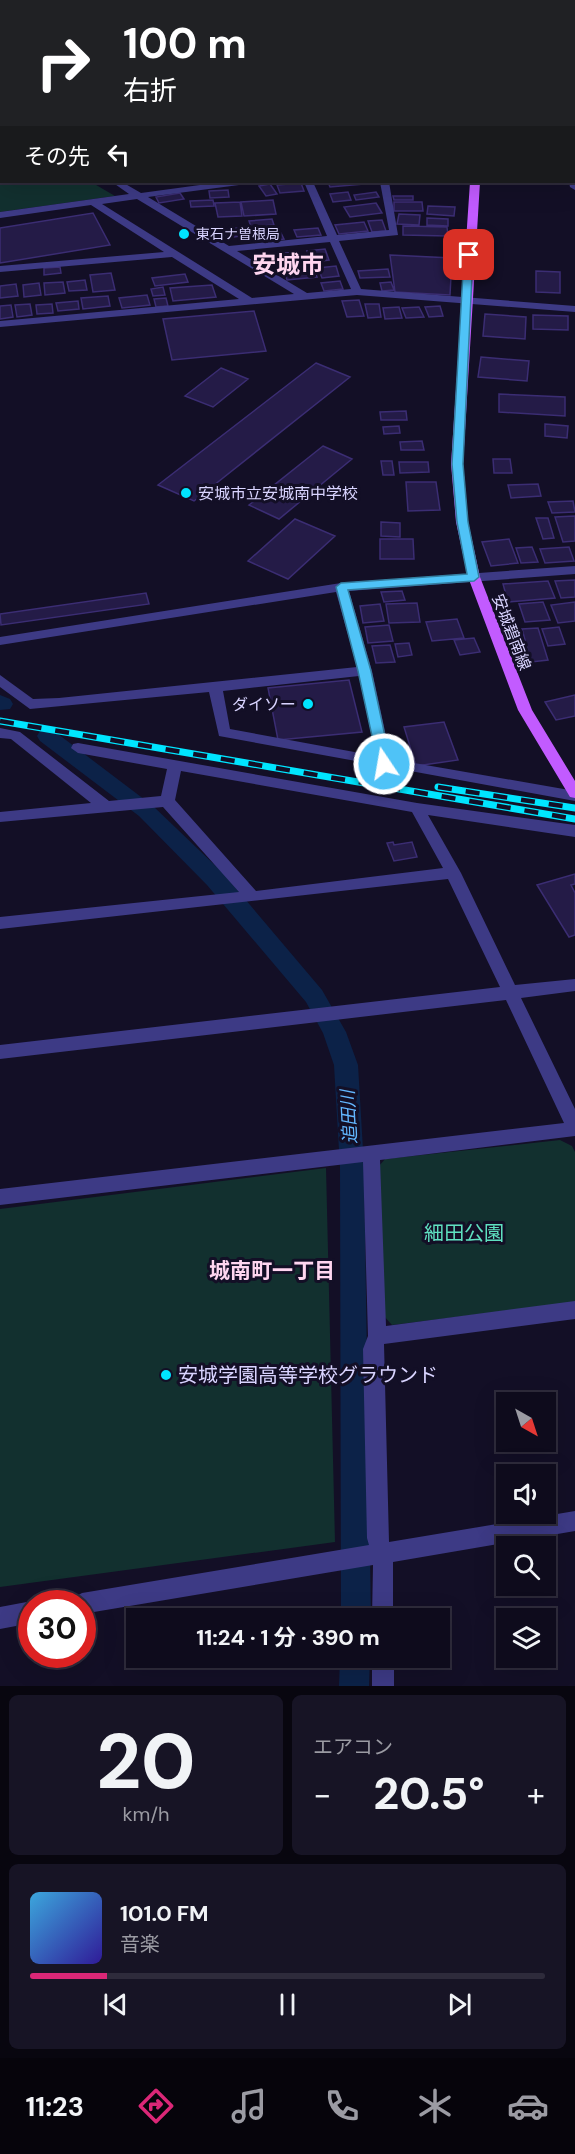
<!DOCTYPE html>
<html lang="ja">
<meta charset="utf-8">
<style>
:root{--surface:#0e0b1c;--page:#171425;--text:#f1f3f6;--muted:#9b9ba3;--line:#2e2b3b;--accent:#db2777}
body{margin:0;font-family:"DM Sans","Noto Sans JP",sans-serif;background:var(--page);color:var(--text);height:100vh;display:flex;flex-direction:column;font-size:22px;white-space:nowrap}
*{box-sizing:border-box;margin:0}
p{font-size:20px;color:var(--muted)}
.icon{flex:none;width:33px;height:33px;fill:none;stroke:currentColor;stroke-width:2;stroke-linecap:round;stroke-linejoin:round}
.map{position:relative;height:1686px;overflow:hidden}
.side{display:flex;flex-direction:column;gap:9px;padding:9px;background:#08060f;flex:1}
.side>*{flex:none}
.banner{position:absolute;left:0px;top:0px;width:576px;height:183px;box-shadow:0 6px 24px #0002,0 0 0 2px var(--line);background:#202124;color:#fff;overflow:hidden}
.needle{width:39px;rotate:141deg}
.buttons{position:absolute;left:496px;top:1392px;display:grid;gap:12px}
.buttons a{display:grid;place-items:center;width:60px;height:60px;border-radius:0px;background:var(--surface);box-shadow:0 6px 24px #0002,0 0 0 2px var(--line);font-size:30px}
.speed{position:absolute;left:18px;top:1590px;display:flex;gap:12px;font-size:30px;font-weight:700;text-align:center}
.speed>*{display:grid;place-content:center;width:78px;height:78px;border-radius:50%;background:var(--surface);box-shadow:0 6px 24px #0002,0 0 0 2px var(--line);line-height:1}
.speed .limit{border:9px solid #d22;background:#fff;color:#111}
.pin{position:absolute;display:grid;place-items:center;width:51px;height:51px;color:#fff;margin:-26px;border-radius:12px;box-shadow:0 3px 9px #0006}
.me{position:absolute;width:66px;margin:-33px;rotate:348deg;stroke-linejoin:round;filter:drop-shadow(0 0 4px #0008)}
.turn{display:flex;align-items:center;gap:21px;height:126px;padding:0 24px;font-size:27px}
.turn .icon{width:78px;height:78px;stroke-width:2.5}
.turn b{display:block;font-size:42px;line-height:51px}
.then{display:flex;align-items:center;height:57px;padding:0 24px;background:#0003;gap:12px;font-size:22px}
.big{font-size:45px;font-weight:700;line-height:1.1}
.side .tile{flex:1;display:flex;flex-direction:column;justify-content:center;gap:9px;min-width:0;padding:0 21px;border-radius:9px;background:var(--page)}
.side .dial{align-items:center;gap:0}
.dial b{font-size:78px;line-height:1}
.song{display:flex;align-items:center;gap:18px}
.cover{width:72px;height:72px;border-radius:9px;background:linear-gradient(135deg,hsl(200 70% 55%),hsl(250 70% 35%))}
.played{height:6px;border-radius:3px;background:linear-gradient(90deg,var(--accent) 15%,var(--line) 15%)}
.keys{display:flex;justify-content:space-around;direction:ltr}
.heat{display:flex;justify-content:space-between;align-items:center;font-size:33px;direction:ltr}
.side .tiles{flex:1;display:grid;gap:9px;grid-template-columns:1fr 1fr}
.tile:last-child{grid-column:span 2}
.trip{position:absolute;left:126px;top:1608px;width:324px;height:60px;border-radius:0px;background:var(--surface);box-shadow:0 6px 24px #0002,0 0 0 2px var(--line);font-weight:700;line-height:60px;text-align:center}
.tab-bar{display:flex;height:96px;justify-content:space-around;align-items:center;background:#06040b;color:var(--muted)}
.tab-bar .icon{width:42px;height:42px}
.tab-bar .active{color:var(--accent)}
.tab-bar b{font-size:27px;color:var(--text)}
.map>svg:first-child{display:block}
.green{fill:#12302f}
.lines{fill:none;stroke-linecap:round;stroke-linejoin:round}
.canal{fill:#0c2248;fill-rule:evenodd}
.river{fill:#0c2248;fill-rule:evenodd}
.building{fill:#241b47;stroke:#3b2d73;stroke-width:1.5}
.minor{fill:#3d3a85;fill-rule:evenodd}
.major{fill:#c25bff;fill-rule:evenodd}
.rail-casing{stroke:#00e5ff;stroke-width:7}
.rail{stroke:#130f26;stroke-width:4.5;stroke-dasharray:14;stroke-linecap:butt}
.route{fill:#4fc3f7;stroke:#337fa1;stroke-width:1.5}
.poi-dot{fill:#00e5ff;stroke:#130f26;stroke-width:2}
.labels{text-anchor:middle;stroke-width:6;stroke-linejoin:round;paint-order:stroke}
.far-poi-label{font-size:14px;fill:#d9d4ff;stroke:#130f26;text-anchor:start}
.poi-label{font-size:16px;fill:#d9d4ff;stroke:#130f26;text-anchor:start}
.street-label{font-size:16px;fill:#d9d4ff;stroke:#130f26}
.water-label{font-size:18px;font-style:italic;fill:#62b6ff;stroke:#130f26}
.near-park-label{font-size:20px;fill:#5fe0c0;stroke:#130f26}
.near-poi-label{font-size:20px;fill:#d9d4ff;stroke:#130f26;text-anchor:start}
.near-neighbourhood-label{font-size:21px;font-weight:bold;fill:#ffd6f0;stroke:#130f26}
.far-town-label{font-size:24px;font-weight:bold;fill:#ffd6f0;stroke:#130f26}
</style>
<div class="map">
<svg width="575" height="1686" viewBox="0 0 575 1686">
<rect width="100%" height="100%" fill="#130f26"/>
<path class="green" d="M0 125 2 182H91L115 196 0 212Z
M560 1140 572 1146 575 1152V1302L392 1325 383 1315 379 1166 385 1159Z
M326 1168 335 1542 0 1587V1209Z"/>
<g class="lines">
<path class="canal" d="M0 695 10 699 13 704 10 709 0 710Z
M47 729 54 731 153 806 223 873 322 990 346 1032 358 1065 364 1167 371 1618H341L340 1167 334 1065 323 1033 306 1002 207 885 139 816 40 741 37 736 40 731Z
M340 1658H370L369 1686H339Z"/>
<path class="river" d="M1 0H22L23 2H2Z"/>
</g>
<path class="building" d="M328 182H375V183L330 187Z
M301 183 304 191 280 193 277 185Z
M270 184 277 194 266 196 259 186Z
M228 190 229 197 210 198 209 191Z
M348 192 351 200 333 202 330 194Z
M376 192 379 197 356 200 354 195Z
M180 193 184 199 159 203 156 197Z
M393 196H413V200H394Z
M213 200 214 206 191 207 190 201Z
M273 200 276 214 244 216 241 202Z
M240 202 242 216 218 217 215 203Z
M394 202H422L423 211H394Z
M376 203 382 213 350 217 344 207Z
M428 206 455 207 454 216 427 214Z
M93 213 110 245 0 263V228Z
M399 214 420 215 419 225 397 224Z
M427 218 448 219V226L427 225Z
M272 219 274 225 251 227 249 221Z
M382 220 386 231 372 232 368 221Z
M364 222 368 231 339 234 335 225Z
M403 226 447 227 448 236 403 235Z
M245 227 249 235 219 239 215 231Z
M318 228 321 235 297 237 294 230Z
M281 233 284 239 262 241 260 235Z
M325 249 329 260 312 262 307 251Z
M297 252 301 262 269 266 265 255Z
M390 255 452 258 450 295 395 292Z
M313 266 317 277 287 280 283 268Z
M336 266 339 276 322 278 318 268Z
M60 267 61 273 44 275V268Z
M388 269 390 277 360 278 358 271Z
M536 271 560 272V293L536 292Z
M111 273 115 290 93 292 90 275Z
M185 274 188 282 155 286 152 278Z
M85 280 87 290 69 291 67 282Z
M340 281 343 289 324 291 321 283Z
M63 282 65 293 45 295 44 283Z
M391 282 394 290 382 291 380 283Z
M39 283 41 295 24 297 23 285Z
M16 284 18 296 0 298V286Z
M212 285 216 297 173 301 170 288Z
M163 287 165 295 153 296 151 289Z
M147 295 150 305 122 308 119 298Z
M108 296 110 306 83 309 81 298Z
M166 298 168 306 156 307 154 299Z
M359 300 364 316 347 317 342 301Z
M78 301 79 309 58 311 56 303Z
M30 304 32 315 17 317 15 305Z
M52 304 53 313 37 314 36 305Z
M365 304H379L381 317 368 318Z
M11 305 13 317 0 319V306Z
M440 306 443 316 429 317 425 307Z
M399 307 402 318 385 319 383 308Z
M419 307 424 317 406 318 402 308Z
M254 311 266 351 172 360 163 319Z
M485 314 526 317 525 339 483 336Z
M533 315 568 316V330L533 329Z
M481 357 529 361 527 381 478 377Z
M316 363 350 377 194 501 158 485Z
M221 368 248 379 213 407 185 396Z
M499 394 565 397V416L499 412Z
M406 411 407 420H381L380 412Z
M545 424 568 426 567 438 545 436Z
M399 426 400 433 384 434 383 427Z
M422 441 424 450H401L400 442Z
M323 446 352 459 279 519 249 505Z
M493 459H510L512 473H494Z
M381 461H392L394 475H383Z
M399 462H428L429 472 400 473Z
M406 482H436L440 510 408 511Z
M538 484 541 496 511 498 508 485Z
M573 501 575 512 552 513 548 502Z
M575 516V541L563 542 555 517Z
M536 518H548L554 538 543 539Z
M295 519 335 536 288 579 248 561Z
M381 522 400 523V537L381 536Z
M380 539H413L414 559H380Z
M509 539 518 563 491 566 482 542Z
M532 547 538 562 521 563 516 548Z
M569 547 574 561 545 563 540 549Z
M575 580V597L561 598 555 581Z
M548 581 555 598 508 602 503 584Z
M402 591 405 600 384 602 381 592Z
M146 593 149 604 1 625 0 614Z
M543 602 550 620 525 622 519 604Z
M575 602V621L558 623 551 605Z
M417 603 420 622 389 623 386 604Z
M380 604 384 621 363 623 360 606Z
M457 619 464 638 432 641 426 622Z
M389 625 393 641 368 643 365 627Z
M559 627 565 644 548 646 542 629Z
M538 628 548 660 531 662 522 629Z
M474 638 480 652 460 655 454 640Z
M409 643 412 655 398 657 395 644Z
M390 645 395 662 376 663 372 646Z
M349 680 362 732 278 740 268 688Z
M575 695V716L556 720 545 702Z
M444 722 458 760 416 766 404 727Z
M393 842 394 845 412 842 417 857 394 861 387 843Z
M575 874V884L571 885 575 893V935L569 937 537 885Z"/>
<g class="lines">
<path class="minor" d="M171 0H179L170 2Z
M221 0H229V2H221Z
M452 0H512L511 2Z
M0 66 2 67V73L0 72Z
M0 107 2 108V114L0 113Z
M574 132H575V138H574Z
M574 178H575V190L570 187 569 182H574Z
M112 182H122L141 193 222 182H243L239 185 148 197 229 246 327 236 304 182H313L337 235 389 230 380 182H389L398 235 339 241 361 289 575 306V312L357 295 0 327V321L239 299 172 257 0 272V266L164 252 91 205 0 218V212L129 194ZM137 199 294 294 252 298 102 204ZM330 242 351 289 307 293 237 251Z
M575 566V574L349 591 372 671 391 759 575 791V801L219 736 209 692 30 709 0 687V675L33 699 59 698 357 667 336 592 0 645V637L341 583ZM359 676 376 756 230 729 223 691Z
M0 728 20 732 109 801 161 796 167 769 78 753 71 748 73 744 78 743 417 803 575 825V837L428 815 461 873 515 985 575 979V991L521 998 575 1109V1136L380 1160 386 1326 575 1301V1319L384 1344 389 1542 575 1511V1531L393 1562V1618H372L373 1565 82 1614V1604H72L75 1597 82 1593 369 1545 367 1538 363 1349 368 1336 363 1162 0 1205V1189L564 1123 506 1000 0 1059V1045L500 987 448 879 0 929V917L239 892 163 807 0 822V812L91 803 11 739 0 738ZM181 771 412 812 443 868 256 891 175 800Z
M32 1601 37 1604H32V1623L0 1629V1607Z
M372 1658H394V1686H372Z"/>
<path class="major" d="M481 0H489V2H481Z
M470 182H480L463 464 468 522 480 577 532 710 575 781V798L570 797 518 710 468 577 456 522 451 464Z"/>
<g class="rail-casing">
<path id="rail" d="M0 721 575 819
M438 787 575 808"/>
</g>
<use href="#rail" class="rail"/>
</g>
<path class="route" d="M469 252 473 255 463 464 468 522 479 577 474 581 348 590 371 671 391 764 384 768 378 764 358 671 336 587 341 583 467 574 457 522 452 464 464 255Z"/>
<g class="poi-dot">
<circle cx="184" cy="234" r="6"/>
<circle cx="186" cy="493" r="6"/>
<circle cx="308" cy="704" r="6"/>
<circle cx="166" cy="1375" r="6"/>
</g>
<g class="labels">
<g class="far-poi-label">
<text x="196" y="239">東石ナ曽根局</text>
</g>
<g class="poi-label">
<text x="198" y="499">安城市立安城南中学校</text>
<text x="296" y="710" text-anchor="end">ダイソー</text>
</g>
<g class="street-label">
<text transform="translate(512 632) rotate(69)" y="6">安城碧南線</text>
</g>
<g class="water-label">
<text transform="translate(349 1117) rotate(-93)" y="6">追田川</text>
</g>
<g class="near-park-label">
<text x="464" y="1240">細田公園</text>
</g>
<g class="near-poi-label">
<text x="178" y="1382">安城学園高等学校グラウンド</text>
</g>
<g class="near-neighbourhood-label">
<text x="272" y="1278">城南町一丁目</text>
</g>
<g class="far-town-label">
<text x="288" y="273">安城市</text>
</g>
</g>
</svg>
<div class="buttons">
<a><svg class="needle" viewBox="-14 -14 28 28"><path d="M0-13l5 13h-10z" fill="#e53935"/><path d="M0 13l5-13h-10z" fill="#9b9ba3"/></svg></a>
<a><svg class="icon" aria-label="sound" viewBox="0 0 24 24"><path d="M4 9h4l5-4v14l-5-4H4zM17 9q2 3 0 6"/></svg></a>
<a><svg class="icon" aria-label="search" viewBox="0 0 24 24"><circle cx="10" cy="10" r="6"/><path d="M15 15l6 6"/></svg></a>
<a><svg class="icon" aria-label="layers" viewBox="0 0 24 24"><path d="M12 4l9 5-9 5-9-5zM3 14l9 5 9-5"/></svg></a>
</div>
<div class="speed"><div class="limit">30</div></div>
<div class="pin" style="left:469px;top:255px;background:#d93025"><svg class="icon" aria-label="arrive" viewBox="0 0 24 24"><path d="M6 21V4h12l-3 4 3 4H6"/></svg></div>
<svg class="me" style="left:384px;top:764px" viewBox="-20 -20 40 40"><circle r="17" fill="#4fc3f7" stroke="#fff" stroke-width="3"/><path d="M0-11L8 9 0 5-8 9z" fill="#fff"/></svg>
<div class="trip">11:24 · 1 分 · 390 m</div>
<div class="banner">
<div class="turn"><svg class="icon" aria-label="right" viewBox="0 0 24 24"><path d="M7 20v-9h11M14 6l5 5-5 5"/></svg><div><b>100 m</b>右折</div></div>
<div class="then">その先<svg class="icon" aria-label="left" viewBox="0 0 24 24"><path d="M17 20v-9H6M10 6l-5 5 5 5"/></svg></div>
</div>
</div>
<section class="side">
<div class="tiles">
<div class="tile dial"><b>20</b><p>km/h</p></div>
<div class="tile"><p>エアコン</p>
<div class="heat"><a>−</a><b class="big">20.5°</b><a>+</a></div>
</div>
<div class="tile">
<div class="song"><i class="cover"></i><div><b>101.0 FM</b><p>音楽</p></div></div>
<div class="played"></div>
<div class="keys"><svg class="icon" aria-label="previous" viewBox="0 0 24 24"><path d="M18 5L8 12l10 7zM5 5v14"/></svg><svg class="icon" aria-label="pause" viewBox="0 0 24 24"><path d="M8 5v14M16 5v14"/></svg><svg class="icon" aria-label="next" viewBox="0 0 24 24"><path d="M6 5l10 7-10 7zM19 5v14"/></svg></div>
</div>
</div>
</section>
<nav class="tab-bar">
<b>11:23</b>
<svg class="icon active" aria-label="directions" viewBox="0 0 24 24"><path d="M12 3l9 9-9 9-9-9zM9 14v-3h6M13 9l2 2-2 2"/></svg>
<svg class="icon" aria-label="music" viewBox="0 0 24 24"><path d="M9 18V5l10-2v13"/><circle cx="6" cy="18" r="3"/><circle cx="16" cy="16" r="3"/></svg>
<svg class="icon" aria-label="phone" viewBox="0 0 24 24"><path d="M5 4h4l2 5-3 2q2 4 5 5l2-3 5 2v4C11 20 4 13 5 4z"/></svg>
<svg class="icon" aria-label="climate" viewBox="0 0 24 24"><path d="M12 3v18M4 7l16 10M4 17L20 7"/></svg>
<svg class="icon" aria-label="car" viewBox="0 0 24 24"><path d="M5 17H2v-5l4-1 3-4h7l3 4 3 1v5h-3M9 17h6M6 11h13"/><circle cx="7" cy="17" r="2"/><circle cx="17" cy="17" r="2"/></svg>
</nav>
